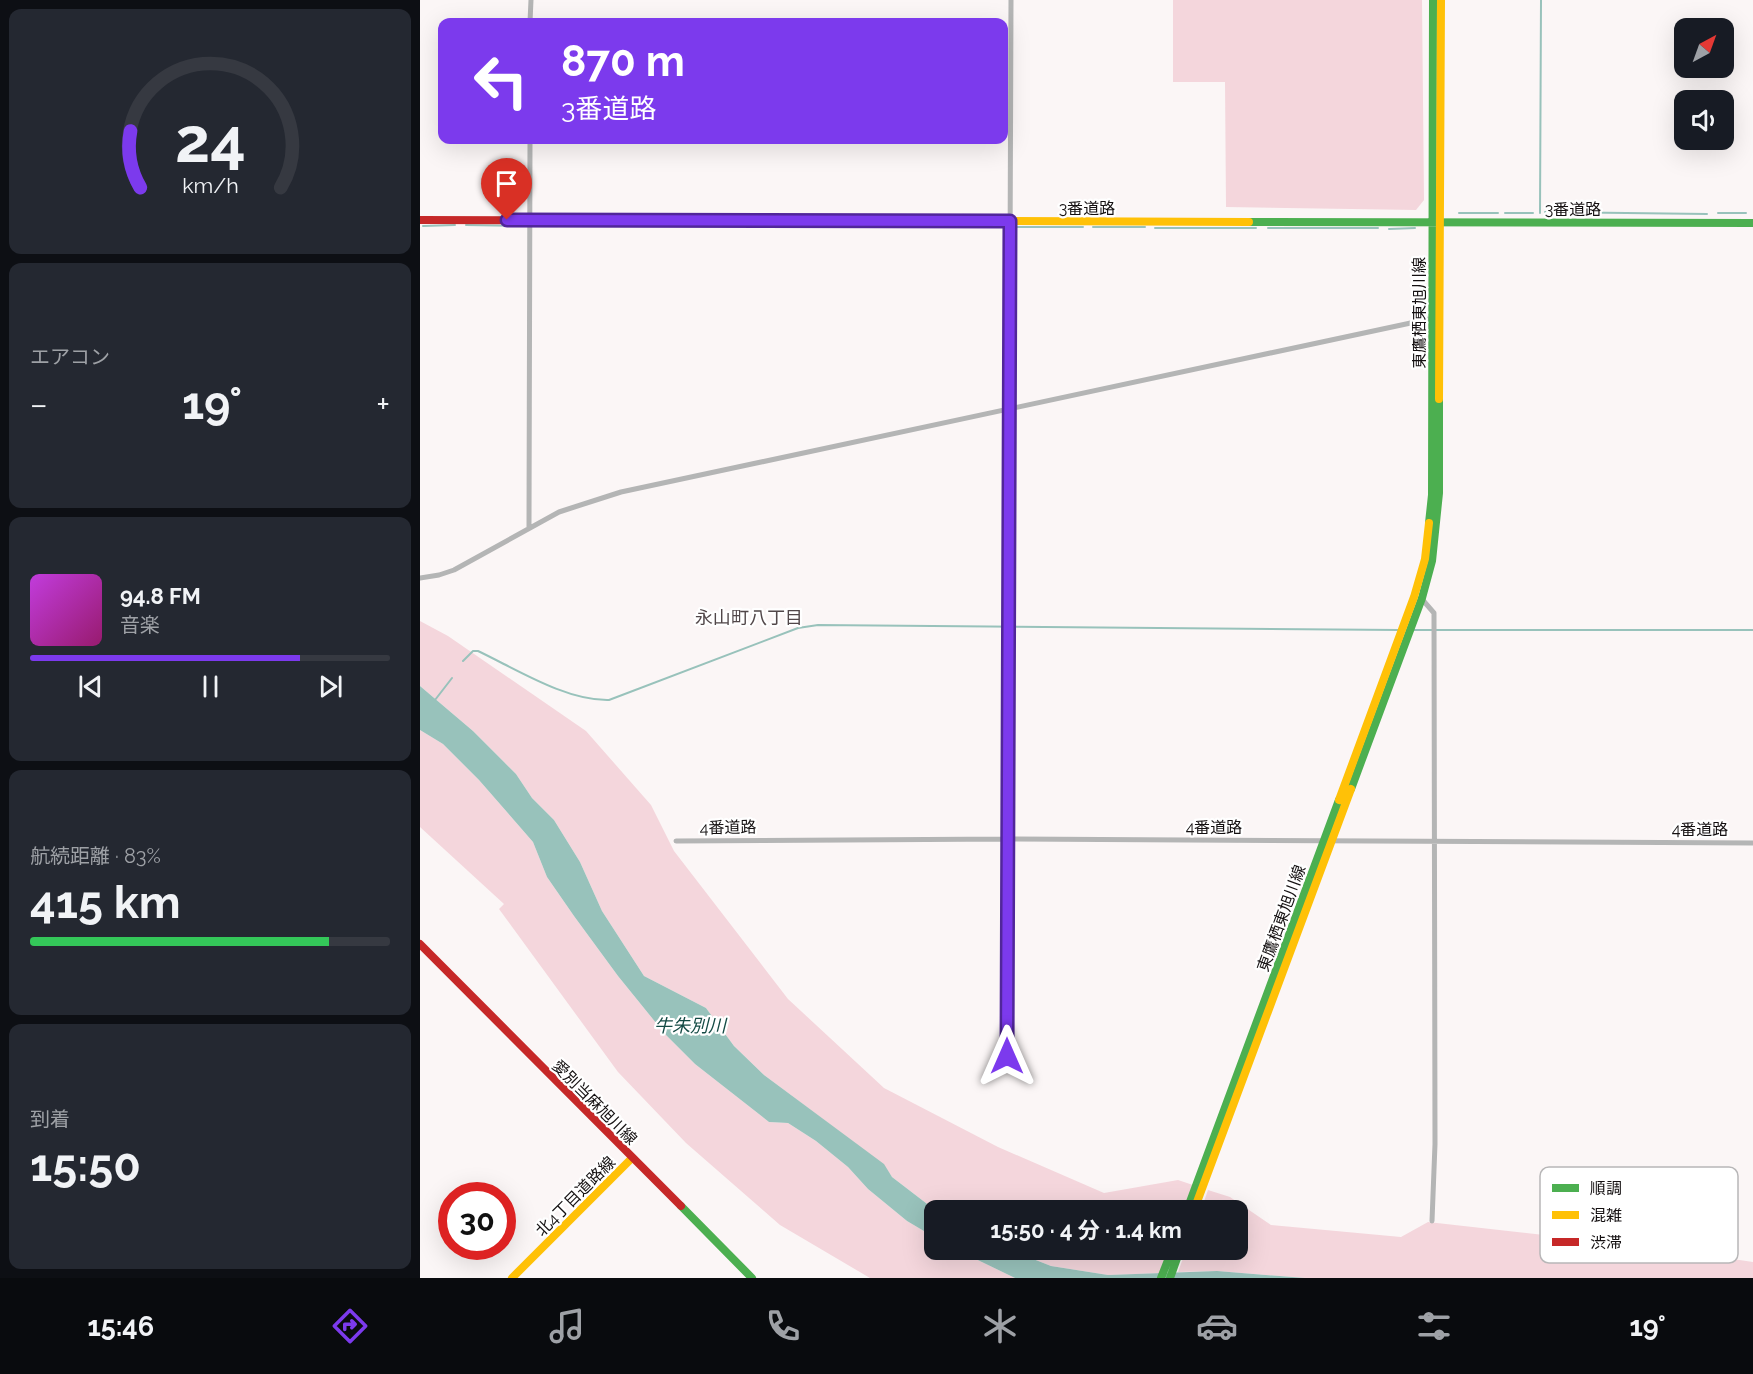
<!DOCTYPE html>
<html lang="ja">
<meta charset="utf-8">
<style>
:root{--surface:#171b24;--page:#242831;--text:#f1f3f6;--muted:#9ea1a6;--line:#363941;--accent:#7c3aed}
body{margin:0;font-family:Raleway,"Noto Sans JP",sans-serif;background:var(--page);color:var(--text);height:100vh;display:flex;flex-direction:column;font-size:22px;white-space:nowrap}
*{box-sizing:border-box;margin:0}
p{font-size:20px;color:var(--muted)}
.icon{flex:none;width:33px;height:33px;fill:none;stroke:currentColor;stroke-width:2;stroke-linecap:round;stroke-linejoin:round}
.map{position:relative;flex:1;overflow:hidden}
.sheet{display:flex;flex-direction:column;gap:9px;padding:9px;background:#0d0f14;width:420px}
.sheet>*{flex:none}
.guide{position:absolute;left:18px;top:18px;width:570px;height:126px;border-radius:12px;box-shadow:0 6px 24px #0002;background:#7c3aed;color:#fff;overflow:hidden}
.needle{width:39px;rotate:41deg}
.tools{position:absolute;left:1254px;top:18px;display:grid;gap:12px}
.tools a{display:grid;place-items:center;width:60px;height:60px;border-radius:12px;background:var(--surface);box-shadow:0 6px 24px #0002;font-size:30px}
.speed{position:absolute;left:18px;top:1182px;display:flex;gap:12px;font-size:30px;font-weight:700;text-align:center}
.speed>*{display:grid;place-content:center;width:78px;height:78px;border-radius:50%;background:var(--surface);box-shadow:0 6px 24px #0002;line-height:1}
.speed .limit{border:9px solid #d22;background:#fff;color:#111}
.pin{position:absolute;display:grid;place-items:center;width:51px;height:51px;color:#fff;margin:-62px -26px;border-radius:50% 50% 50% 0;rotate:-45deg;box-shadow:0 0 6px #0007}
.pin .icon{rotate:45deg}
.me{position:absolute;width:66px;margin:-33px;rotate:0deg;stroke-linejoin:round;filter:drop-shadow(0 0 4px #0008)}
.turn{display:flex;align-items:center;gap:21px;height:126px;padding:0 24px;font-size:27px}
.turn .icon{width:78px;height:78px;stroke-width:2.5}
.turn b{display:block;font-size:42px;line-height:51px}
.big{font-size:45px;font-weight:700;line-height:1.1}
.sheet .card{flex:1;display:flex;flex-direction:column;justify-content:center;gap:9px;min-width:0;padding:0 21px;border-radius:12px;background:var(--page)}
.sheet .dial{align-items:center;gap:0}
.dial svg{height:156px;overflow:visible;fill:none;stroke:var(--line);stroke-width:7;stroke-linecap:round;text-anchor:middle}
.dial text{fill:var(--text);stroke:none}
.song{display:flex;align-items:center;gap:18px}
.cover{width:72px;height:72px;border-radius:9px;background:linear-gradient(135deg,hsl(290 70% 55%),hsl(320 70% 35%))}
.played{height:6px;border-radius:3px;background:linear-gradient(90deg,var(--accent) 75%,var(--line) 75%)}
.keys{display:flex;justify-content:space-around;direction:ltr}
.heat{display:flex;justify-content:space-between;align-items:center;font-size:33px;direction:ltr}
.charge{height:9px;border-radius:4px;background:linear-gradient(90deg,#34c759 83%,var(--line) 0)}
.trip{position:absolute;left:504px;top:1200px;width:324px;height:60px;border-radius:12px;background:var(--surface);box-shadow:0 6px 24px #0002;font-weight:700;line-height:60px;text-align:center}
.dock{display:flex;height:96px;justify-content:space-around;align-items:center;background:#090b0e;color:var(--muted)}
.dock .icon{width:42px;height:42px}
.dock .active{color:var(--accent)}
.dock b{font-size:27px;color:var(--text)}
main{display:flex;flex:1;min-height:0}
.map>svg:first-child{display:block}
.green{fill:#f4d6dc}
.water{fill:#98c2bb}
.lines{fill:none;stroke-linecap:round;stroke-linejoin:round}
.stream{stroke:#98c2bb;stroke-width:2}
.street{stroke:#b4b5b5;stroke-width:5}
.fast{stroke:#4caf50;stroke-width:8}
.slow{stroke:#ffc107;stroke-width:8}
.jam{stroke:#c62828;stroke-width:8}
.route-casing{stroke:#51269a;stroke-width:15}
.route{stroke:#7c3aed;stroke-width:10}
.labels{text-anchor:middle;stroke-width:4.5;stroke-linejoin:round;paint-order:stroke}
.street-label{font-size:16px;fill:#141011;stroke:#fff}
.neighbourhood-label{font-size:18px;fill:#514749;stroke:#fff}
.water-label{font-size:18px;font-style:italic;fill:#134a44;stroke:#fff}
.key{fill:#fff;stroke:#b8b7b8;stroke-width:1.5}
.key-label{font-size:16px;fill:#141011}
</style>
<main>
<section class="sheet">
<div class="card dial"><svg viewBox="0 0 100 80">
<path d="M14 69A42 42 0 1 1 86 69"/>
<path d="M14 69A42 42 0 0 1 9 40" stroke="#7c3aed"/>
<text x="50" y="56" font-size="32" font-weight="700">24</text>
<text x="50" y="72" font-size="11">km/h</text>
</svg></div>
<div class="card"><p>エアコン</p>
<div class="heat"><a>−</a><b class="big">19°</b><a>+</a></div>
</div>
<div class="card">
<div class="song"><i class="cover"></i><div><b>94.8 FM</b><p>音楽</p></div></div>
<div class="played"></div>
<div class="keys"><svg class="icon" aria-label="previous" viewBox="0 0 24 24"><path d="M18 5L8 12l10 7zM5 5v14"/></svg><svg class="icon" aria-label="pause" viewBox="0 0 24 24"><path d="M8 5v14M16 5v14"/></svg><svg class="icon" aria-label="next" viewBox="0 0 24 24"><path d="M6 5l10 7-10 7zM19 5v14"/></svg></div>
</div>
<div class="card"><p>航続距離 · 83%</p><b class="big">415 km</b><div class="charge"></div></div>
<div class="card"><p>到着</p><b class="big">15:50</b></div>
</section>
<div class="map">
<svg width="1333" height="1278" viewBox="0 0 1333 1278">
<rect width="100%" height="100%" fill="#fbf6f6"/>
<path class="green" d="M753 0H1002L1004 200 996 210 806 207 805 82H753Z
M0 621 28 636 166 731 231 805 254 851 368 999 464 1088 578 1147 684 1193 758 1180 776 1186 767 1210H515L472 1177 463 1164 344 1075 314 1046 286 1008 224 976 182 911 160 862 134 820 112 798 96 774 53 731 0 686Z
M0 730 23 744 59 780 113 842 127 877 154 916 198 976 245 1034 275 1064 349 1122 368 1123 396 1141 428 1167 448 1189 487 1221 514 1237V1250H537L595 1278H450L360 1225 266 1143 198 1072 79 909 84 904 0 827Z
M788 1190 810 1197 851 1225 981 1237 1008 1222 1231 1247 1333 1262V1278H885L797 1271 758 1272 766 1250H818V1210H781Z
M590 1250H752L743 1273 688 1275 631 1266Z"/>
<path class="water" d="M0 686 53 731 96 774 112 798 134 820 160 862 182 911 224 976 286 1008 314 1046 344 1075 464 1164 472 1177 515 1210 514 1237 487 1221 448 1189 428 1167 396 1141 368 1123 349 1122 275 1064 245 1034 198 976 154 916 127 877 113 842 59 780 23 744 0 730Z
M537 1250H590L631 1266 688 1275 797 1271 885 1278H595Z"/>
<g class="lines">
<path class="stream" d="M1125 212 1287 214
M1039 213H1078
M1085 213H1113
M1120 213 1121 0
M1298 213H1326
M46 225 100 226
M3 226 35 225
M119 226H198
M209 226H339
M349 227 452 226
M464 227 582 226
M596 227H663
M673 227H725
M735 228H836
M848 228H958
M969 229 995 228
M994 630H1333
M43 661 53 651H58C96 669 146 701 189 700L378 628 398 625 979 630
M15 700 32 678"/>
<path class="street" d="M110 22 111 0
M109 527 110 140
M0 578 19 575 34 570 139 512 201 492 1014 318
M1001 598 1014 613 1015 1144 1012 1221
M256 841 588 839 1333 843
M587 1056 591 0"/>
<path class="fast" d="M280 221H577
M829 222 1333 223
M1009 523 1012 495 1013 0
M931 789 1002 598 1012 561 1019 493V399
M261 1206 332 1278
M767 1210 919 800
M741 1278 752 1250
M750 1278 760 1250"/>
<path class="slow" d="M577 221 829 222
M1019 399 1021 0
M919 800 994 597 1005 559 1009 523
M774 1210 931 789
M92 1278 212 1158"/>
<path class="jam" d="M0 220 280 221
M0 944 261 1206"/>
</g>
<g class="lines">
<g class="route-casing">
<path id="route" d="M87 220 590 221 587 1056"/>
</g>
<use href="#route" class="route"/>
</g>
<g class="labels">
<g class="street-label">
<text x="667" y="214">3番道路</text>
<text x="1153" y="215">3番道路</text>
<text transform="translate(999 313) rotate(-90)" y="6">東鷹栖東旭川線</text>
<text transform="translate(308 827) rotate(-1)" y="6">4番道路</text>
<text x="794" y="833">4番道路</text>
<text x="1280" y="835">4番道路</text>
<text transform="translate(861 918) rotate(-70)" y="6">東鷹栖東旭川線</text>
<text transform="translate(175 1102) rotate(45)" y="6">愛別当麻旭川線</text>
<text transform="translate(155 1196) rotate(-45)" y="6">北4丁目道路線</text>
</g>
<g class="neighbourhood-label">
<text x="329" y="624">永山町八丁目</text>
</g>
<g class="water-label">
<text x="270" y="1032">牛朱別川</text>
</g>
</g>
<rect x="1120" y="1167" width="198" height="96" rx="9" class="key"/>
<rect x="1132" y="1184" width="27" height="8" fill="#4caf50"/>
<rect x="1132" y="1211" width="27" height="8" fill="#ffc107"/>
<rect x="1132" y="1238" width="27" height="8" fill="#c62828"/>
<g class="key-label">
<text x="1170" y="1194">順調</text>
<text x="1170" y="1221">混雑</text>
<text x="1170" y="1248">渋滞</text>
</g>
</svg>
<div class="tools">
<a><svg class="needle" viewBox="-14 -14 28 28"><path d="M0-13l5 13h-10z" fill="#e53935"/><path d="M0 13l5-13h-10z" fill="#9ea1a6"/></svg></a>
<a><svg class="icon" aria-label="sound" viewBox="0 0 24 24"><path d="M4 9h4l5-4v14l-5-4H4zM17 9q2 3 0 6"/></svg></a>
</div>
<div class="speed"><div class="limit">30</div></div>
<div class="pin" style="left:87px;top:220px;background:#d93025"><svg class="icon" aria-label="arrive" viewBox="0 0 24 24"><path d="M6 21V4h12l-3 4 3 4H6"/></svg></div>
<svg class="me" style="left:587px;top:1056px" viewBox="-20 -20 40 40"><path d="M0-17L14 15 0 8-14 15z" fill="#7c3aed" stroke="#fff" stroke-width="4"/></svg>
<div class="trip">15:50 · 4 分 · 1.4 km</div>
<div class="guide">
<div class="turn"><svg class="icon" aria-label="left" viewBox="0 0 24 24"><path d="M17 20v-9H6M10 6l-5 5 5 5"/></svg><div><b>870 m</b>3番道路</div></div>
</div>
</div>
</main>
<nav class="dock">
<b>15:46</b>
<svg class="icon active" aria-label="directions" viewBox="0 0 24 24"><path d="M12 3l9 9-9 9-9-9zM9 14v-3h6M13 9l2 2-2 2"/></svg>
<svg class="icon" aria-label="music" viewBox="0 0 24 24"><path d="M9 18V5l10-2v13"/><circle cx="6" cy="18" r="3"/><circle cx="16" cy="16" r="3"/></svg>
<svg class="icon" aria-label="phone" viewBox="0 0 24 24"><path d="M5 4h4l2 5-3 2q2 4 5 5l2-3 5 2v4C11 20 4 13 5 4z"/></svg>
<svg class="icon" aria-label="climate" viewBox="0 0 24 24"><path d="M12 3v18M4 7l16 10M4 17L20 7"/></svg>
<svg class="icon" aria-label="car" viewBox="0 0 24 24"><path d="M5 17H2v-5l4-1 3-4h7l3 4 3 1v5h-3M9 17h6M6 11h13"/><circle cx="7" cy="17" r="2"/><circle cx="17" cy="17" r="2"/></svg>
<svg class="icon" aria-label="filters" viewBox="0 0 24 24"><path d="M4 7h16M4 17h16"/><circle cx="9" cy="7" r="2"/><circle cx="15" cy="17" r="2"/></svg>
<b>19°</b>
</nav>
